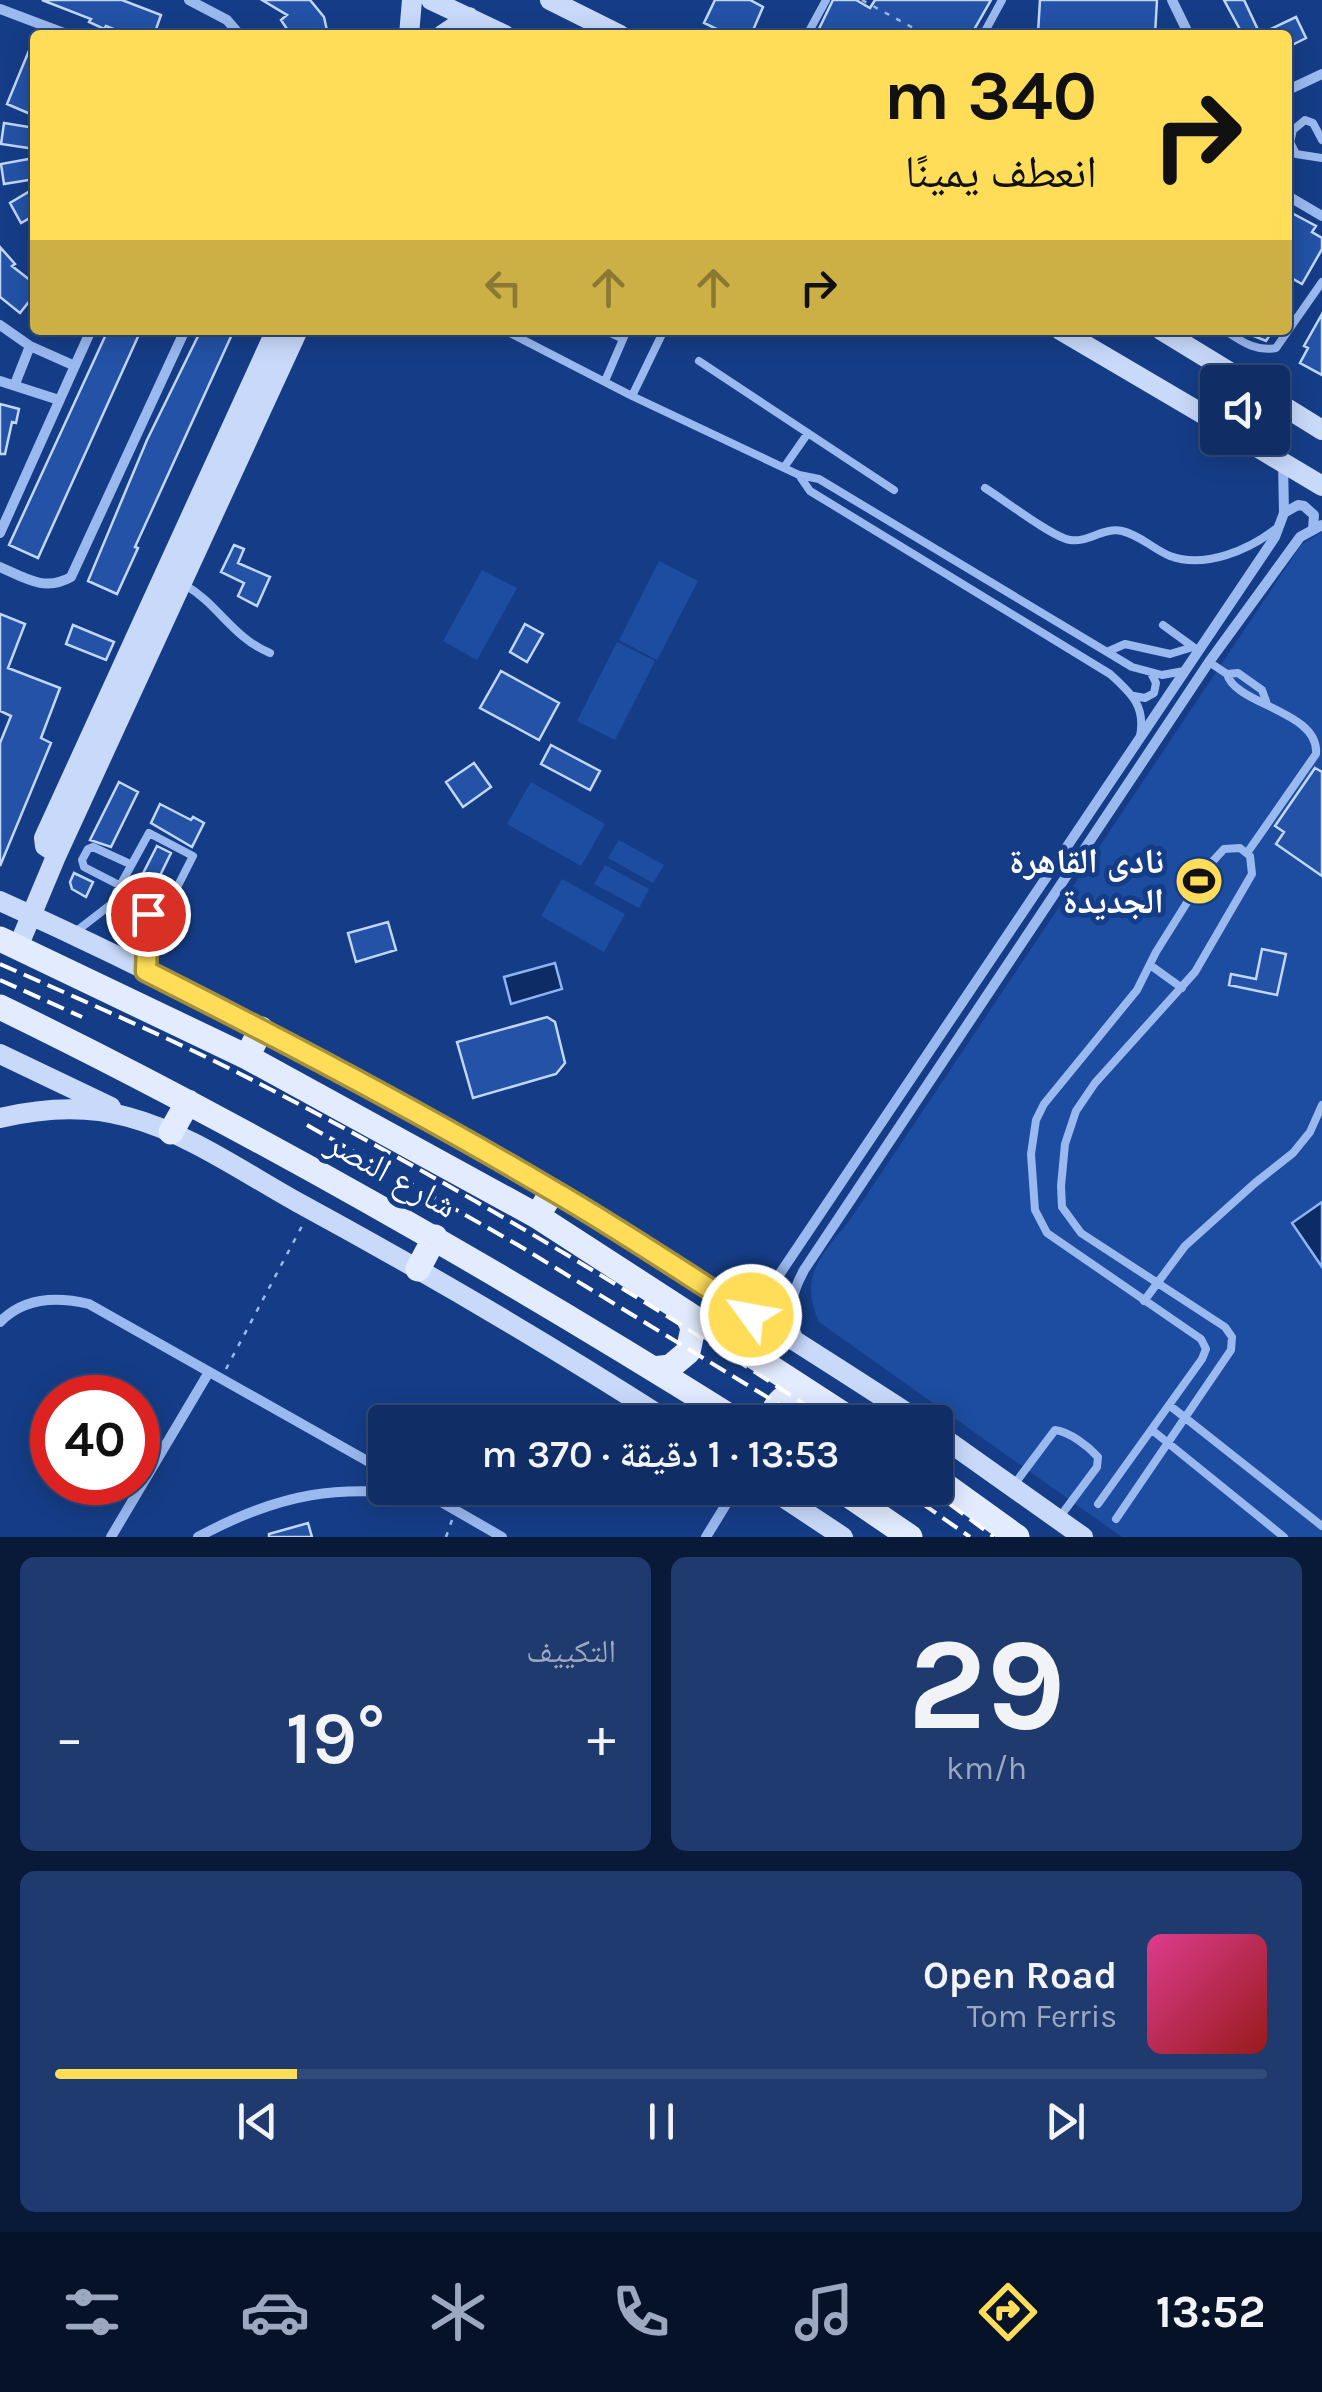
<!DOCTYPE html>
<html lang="ar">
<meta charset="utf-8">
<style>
:root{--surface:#102e65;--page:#1e3a6e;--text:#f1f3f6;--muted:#9ca8bf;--line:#304a79;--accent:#ffdd58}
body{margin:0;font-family:Karla,"Noto Naskh Arabic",sans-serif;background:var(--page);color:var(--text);direction:rtl;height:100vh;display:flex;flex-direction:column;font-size:38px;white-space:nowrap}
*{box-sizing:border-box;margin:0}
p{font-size:32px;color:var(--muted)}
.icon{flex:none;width:55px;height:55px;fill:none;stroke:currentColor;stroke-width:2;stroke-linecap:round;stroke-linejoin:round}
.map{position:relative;height:1537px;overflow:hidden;direction:ltr}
.sheet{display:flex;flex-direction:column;gap:20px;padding:20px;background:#091938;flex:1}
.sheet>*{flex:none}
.hud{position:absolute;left:30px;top:30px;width:1262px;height:305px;border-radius:10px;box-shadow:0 5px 25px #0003,0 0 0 2px var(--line);direction:rtl;background:#ffdd58;color:#111;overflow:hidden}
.tools{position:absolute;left:1200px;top:365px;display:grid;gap:20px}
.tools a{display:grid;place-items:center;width:90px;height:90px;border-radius:10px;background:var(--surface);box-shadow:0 5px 25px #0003,0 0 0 2px var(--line);font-size:50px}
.speed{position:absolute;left:30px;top:1375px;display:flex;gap:20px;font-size:50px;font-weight:700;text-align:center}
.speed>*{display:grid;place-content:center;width:130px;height:130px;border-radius:50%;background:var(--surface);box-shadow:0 5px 25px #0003,0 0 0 2px var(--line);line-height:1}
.speed .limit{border:15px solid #d22;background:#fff;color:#111}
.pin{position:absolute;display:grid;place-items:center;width:85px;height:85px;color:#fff;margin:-42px;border:5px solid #fff;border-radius:50%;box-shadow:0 2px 10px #0007}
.me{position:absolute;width:110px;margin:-55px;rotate:302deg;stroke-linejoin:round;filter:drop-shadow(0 0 8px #0008)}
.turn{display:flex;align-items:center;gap:35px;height:210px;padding:0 30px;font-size:45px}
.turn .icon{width:130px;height:130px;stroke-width:2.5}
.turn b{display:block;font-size:70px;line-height:85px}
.lanes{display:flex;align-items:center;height:95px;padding:0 30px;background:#0003;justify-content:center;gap:50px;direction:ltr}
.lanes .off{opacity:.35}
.big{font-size:75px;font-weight:600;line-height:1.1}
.sheet .tile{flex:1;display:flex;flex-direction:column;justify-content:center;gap:15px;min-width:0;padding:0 35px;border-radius:15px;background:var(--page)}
.sheet .dial{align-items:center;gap:0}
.dial b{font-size:130px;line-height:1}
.song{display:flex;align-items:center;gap:30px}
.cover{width:120px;height:120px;border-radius:15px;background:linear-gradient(135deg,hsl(330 70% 55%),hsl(0 70% 35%))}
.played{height:10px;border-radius:5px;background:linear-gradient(90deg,var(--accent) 20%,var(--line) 20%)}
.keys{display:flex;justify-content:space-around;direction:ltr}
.heat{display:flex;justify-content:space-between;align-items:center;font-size:55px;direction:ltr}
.sheet .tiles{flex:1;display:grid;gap:20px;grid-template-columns:1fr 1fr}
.tile:last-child{grid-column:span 2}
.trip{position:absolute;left:368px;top:1405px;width:585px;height:100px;border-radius:10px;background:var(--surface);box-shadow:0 5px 25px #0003,0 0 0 2px var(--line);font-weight:600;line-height:100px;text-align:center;direction:rtl}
.menu{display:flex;height:160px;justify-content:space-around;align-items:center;background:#061228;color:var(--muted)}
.menu .icon{width:70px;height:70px}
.menu .on{color:var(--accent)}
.menu b{font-size:45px;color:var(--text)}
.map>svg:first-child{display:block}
.green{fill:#1d4da1}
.water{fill:#0d2b64;stroke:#8cb3f2;stroke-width:2.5}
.building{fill:#2352a6;stroke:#c0d6fb;stroke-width:2.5}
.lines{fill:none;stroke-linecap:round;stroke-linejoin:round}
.path{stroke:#9ab9ef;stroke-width:2.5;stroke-dasharray:5 8;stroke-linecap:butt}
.lane{stroke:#9ab9ef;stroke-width:8}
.street{stroke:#9ab9ef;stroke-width:10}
.secondary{stroke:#c8d9fa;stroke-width:20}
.primary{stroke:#e2ebff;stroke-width:25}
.rail{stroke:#fff;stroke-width:4;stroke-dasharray:18 8;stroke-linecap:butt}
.route-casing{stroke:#a69039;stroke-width:25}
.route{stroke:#ffdd58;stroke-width:18}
.labels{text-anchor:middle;stroke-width:10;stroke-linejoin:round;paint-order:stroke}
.poi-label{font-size:35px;font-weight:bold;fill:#fff;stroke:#153d87;text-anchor:end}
.street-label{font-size:35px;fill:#fff;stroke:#153d87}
</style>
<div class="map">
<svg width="1322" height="1537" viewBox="0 0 1322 1537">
<rect width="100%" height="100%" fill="#153d87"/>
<path class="green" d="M1322 532V1537H1122L819 1322C797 1273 824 1254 852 1217L1301 545Z
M659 561 698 581 657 660 619 640Z
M482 570 517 588 477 660 443 641Z
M617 642 655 661 615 740 577 721Z
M531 782 605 824 581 866 507 824Z
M619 840 664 865 653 883 608 858Z
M605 865 649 889 639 908 594 884Z
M562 879 625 914 604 952 541 916Z"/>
<path class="water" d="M555 963 562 989 511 1004 504 977Z
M1322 1202V1267L1292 1223Z"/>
<path class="building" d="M42 0H122L161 15 154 35H129L106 26 104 29 89 22 91 19Z
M262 0H310L324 17 328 35H291L281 20 287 15Z
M715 0H750L763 7 751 35H729L704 23Z
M833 0H856L870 8 875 0H991L971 35H816Z
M1040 0H1157L1155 35 1038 33Z
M1224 0H1244L1260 34 1296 17 1306 38 1288 47V35H1243Z
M35 36V116L7 104Z
M4 123 35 128V149L1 144Z
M34 158 35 179 4 184 1 164Z
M35 188V215L21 223 10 203Z
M1288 211 1316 226 1312 232 1322 238V249L1302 284 1288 276Z
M0 247 15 264 12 266 35 284V294L20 313 0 297Z
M1322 314V375L1300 363 1308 348 1304 346Z
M108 330H141L38 558 9 545Z
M201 330H234L135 547 138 548 117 594 88 581 147 440Z
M1239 330H1273L1266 341Z
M0 404 19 409 16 423 12 422 5 454H0Z
M234 545 244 549 238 563 270 577 257 606 238 596 244 583 221 572Z
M0 614 25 624 8 668 60 688 41 738 51 743 0 866V743L11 716 0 711Z
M525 624 543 634 527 662 510 652Z
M73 625 114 642 106 660 66 644Z
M501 671 559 703 539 740 480 708Z
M551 745 600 771 590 790 541 764Z
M474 763 491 787 463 807 446 782Z
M1315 768 1322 772V876L1276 844 1284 832 1275 826Z
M119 782 138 792 111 847 90 840Z
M160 804 191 820 193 817 204 823 192 847 151 823Z
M157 846 171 853 146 904 131 897Z
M74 873 93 882 86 897 72 889 70 882Z
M388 922 396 950 356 962 348 933Z
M1262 949 1286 954 1277 995 1229 985 1231 974 1256 979Z
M547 1017 555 1022 565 1063 556 1074 473 1098 457 1042Z
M308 1523 312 1537H269V1534Z"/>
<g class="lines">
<path class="path" d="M862 0 926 35
M226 1369 302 1226
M446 1537 452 1520"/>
<path class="lane" d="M807 35 826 0
M983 35 1002 0
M1322 140 1313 123 1305 120 1293 130 1290 142 1296 154 1322 158
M504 330 632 396 799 475 819 479 1132 667 1162 675 1184 671
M604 330 623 339
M1224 330C1241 341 1255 352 1276 348L1322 282
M699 361 894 490
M605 381 627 330
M632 396 664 330
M785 466 808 433
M799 475 810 491 1110 674C1131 693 1146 706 1140 736
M985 488C1003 499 1052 537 1070 540 1088 543 1103 527 1122 531 1140 535 1153 549 1170 556 1205 569 1249 550 1277 528
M185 585C218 604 233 638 270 653
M1163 625 1196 649
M1109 651 1125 644 1170 654 1193 647
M1209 662 1227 674
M1134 696 1145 698 1154 693 1156 683 1151 673
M149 833 193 856 161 919 120 900 116 893Z
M1247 853 1316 754C1320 711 1235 705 1227 674L1238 673 1262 690 1266 701
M119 885 84 867 82 860 88 849 93 847 130 864
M74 933 118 899
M1150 965 1182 988
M146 966 148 914
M1144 1301 1185 1246 1255 1183 1293 1153 1310 1132 1322 1105
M1169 1405 1322 1526
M1152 1430 1284 1537
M1013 1486 1055 1430C1070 1432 1088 1446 1098 1457L1097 1467 1059 1518
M1098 1504 1202 1359 1206 1349 1201 1339 1047 1233 1035 1210 1031 1154 1036 1120 1044 1104 1137 990 1156 952 1213 861 1224 849 1240 848 1250 856 1252 874 1195 972 1095 1083 1076 1111 1065 1144 1061 1186 1062 1207 1081 1233 1225 1327 1232 1337 1231 1350 1116 1519"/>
<path class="street" d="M189 0 227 20 240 35
M1172 0 1189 35
M0 9 69 35
M1288 90 1322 74
M1288 196 1322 216
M0 325 30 346 75 366
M0 381 59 400
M15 384 30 346
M1284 513 1298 505 1304 506 1314 515 1313 529
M0 533 91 330
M0 567C25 578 45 592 71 577L185 330
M766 1285 765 1295 775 1305H784L791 1299
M728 1294 750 1293 777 1278 1275 537 1284 513 1283 462
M0 1322C24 1297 56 1296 89 1304L385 1471
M799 1339C786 1314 791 1294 804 1270L1209 662 1300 537 1322 525
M429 1495 502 1537
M111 1537 209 1372
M198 1537C280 1493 339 1483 432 1497
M706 1537 736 1488"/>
<path class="secondary" d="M431 0 505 35
M550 0 620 35
M409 35 412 0
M442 35 469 17
M1060 330 1218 423
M1161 330 1246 382
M1272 399 1322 430
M1242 438 1322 486
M57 854 45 846 44 838 276 330
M0 901C322 1046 626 1230 921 1422
M18 947 57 854 298 330
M0 1054 111 1107
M0 1118C42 1108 86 1105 128 1117 188 1133 243 1172 297 1202 424 1271 549 1344 670 1422
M935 1432 1083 1537
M769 1488 843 1537"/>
<path class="primary" d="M0 939 247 1057 537 1216 855 1422
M0 1007C255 1131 499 1272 739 1422
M247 1057 261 1029
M171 1132 188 1102
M537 1216 553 1191
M418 1269 435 1237
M653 1369 670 1367 688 1352 693 1328 686 1313
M770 1422C774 1403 786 1392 805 1390
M935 1478 1017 1537
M838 1488 910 1537"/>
<path class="rail" d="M0 964C88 1003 177 1041 262 1085 458 1186 648 1300 831 1422
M0 980 82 1017
M307 1125 518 1245 785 1408
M900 1488 970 1537
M928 1488 994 1537"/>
</g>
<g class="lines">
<g class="route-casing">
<path id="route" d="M148 914 146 971C283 1040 418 1111 550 1189 618 1228 684 1273 751 1315"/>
</g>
<use href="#route" class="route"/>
</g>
<defs>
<g id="stadium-disc" transform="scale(2.5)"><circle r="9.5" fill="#ffdd58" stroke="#153d87"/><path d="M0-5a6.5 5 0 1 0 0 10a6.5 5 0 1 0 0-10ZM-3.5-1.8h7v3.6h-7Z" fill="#111"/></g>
</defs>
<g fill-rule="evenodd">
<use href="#stadium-disc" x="1199" y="881"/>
</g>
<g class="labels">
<g class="poi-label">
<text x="1164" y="873">نادى القاهرة<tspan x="1164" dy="40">الجديدة</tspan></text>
</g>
<g class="street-label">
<text transform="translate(392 1174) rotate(29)" y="12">شارع النصر</text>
</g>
</g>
</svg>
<div class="tools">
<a><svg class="icon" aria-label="sound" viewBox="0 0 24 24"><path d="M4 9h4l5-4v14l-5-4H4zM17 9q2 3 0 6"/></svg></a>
</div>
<div class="speed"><div class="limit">40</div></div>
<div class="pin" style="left:148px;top:914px;background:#d93025"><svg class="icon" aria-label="arrive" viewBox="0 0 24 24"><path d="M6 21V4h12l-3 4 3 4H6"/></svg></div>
<svg class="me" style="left:751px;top:1315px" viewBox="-20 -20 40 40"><circle r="17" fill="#ffdd58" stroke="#fff" stroke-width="3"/><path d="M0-11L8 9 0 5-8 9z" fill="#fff"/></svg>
<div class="trip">13:53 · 1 دقيقة · 370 m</div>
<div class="hud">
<div class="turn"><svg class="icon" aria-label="right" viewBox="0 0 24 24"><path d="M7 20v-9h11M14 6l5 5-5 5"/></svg><div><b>340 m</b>انعطف يمينًا</div></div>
<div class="lanes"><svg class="icon off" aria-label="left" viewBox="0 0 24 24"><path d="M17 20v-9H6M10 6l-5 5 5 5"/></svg><svg class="icon off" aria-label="ahead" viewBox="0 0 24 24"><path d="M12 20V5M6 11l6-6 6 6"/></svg><svg class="icon off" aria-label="ahead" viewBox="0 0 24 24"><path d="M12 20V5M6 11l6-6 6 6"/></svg><svg class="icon" aria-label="right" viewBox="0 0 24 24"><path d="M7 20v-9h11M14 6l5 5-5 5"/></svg></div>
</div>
</div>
<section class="sheet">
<div class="tiles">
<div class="tile dial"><b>29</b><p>km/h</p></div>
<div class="tile"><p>التكييف</p>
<div class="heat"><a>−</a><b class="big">19°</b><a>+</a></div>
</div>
<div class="tile">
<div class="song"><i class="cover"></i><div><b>Open Road</b><p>Tom Ferris</p></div></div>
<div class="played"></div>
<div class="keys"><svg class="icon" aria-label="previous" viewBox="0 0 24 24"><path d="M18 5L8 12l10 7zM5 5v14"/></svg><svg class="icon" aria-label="pause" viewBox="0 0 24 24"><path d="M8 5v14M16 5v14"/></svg><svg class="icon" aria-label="next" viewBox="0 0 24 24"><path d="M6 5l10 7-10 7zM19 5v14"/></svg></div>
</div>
</div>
</section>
<nav class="menu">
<b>13:52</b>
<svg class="icon on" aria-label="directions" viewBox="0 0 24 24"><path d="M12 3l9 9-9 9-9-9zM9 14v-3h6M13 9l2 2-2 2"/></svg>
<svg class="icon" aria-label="music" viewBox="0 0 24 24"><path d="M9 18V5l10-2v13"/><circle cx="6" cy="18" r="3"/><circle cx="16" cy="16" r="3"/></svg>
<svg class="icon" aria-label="phone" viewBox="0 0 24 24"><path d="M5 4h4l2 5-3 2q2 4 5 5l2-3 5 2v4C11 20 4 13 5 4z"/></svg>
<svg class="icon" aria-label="climate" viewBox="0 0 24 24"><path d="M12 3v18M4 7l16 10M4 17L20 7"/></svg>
<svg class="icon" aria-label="car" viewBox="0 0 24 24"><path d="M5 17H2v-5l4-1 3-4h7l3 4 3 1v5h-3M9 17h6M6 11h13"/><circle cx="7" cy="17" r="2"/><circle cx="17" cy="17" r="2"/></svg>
<svg class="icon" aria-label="filters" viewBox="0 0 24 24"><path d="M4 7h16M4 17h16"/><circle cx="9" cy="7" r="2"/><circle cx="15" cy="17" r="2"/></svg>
</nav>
